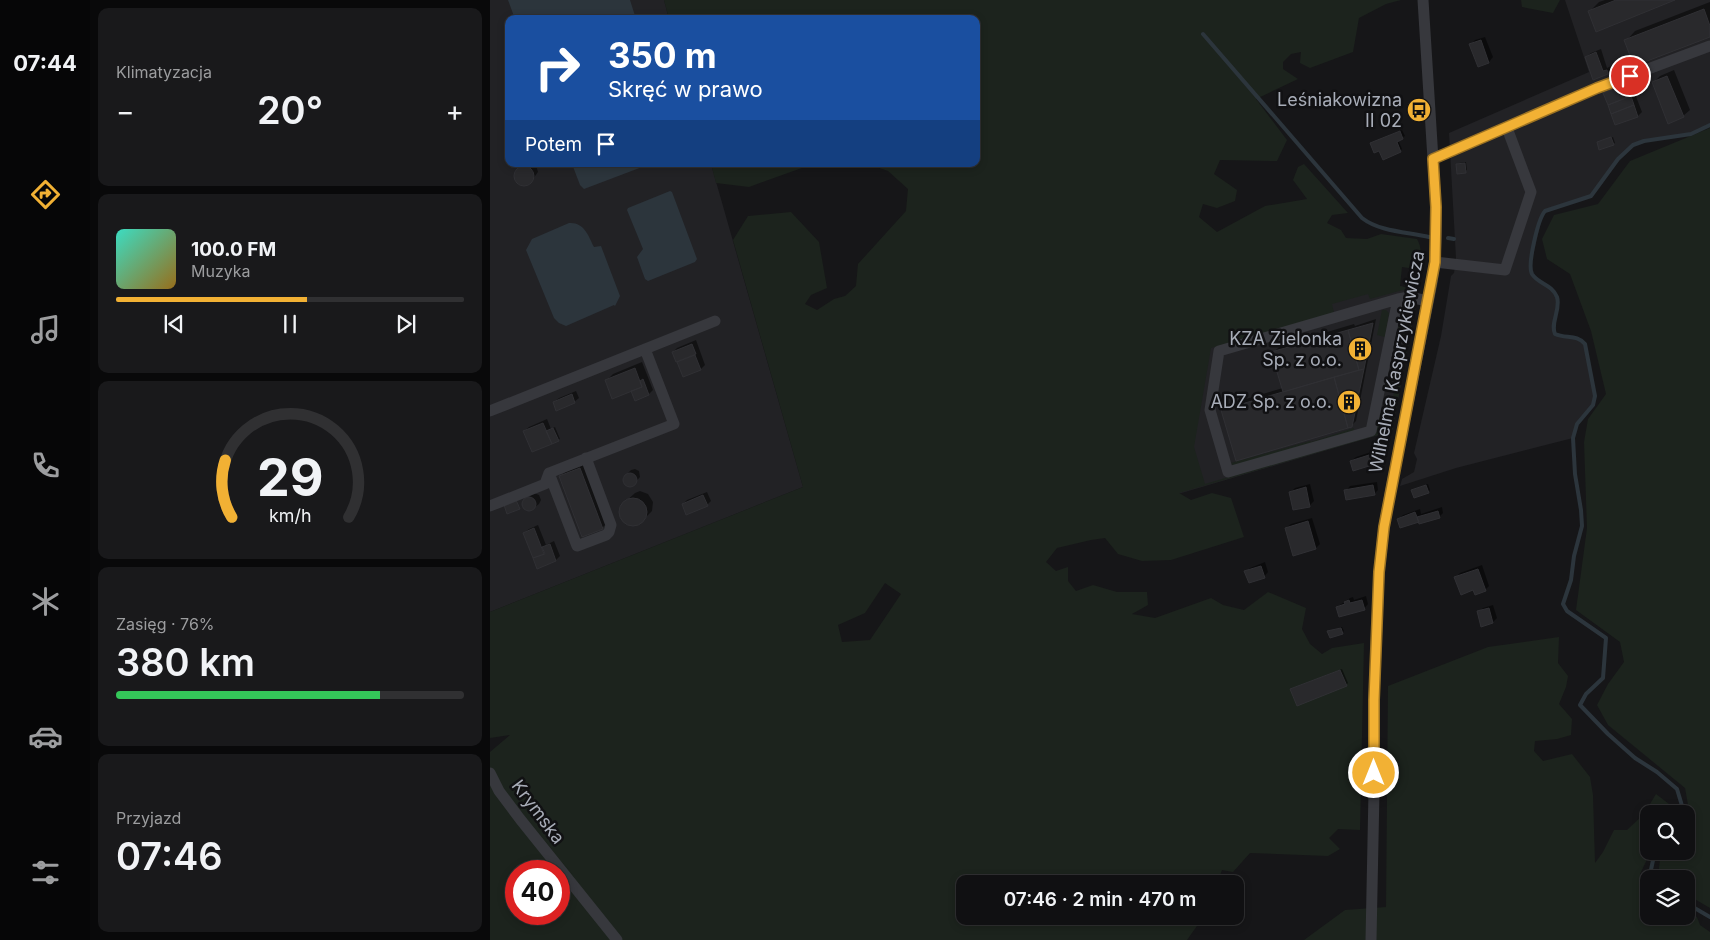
<!DOCTYPE html>
<html lang="pl">
<meta charset="utf-8">
<style>
:root{--surface:#101012;--page:#19191b;--text:#f1f3f6;--muted:#9c9d9f;--line:#303032;--accent:#f2b134}
body{margin:0;font-family:Inter,sans-serif;background:var(--page);color:var(--text);height:100vh;display:flex;flex-direction:column;font-size:19px;white-space:nowrap}
*{box-sizing:border-box;margin:0}
p{font-size:16px;color:var(--muted)}
.icon{flex:none;width:28px;height:28px;fill:none;stroke:currentColor;stroke-width:2;stroke-linecap:round;stroke-linejoin:round}
.map{position:relative;flex:1;overflow:hidden}
.side{display:flex;flex-direction:column;gap:8px;padding:8px;background:#09090a;width:400px}
.side>*{flex:none}
.top-card{position:absolute;left:15px;top:15px;width:475px;height:152px;border-radius:10px;box-shadow:0 2px 8px #0003,0 0 0 1px var(--line);background:#1a4fa0;color:#fff;overflow:hidden}
.buttons{position:absolute;left:1150px;top:805px;display:grid;gap:10px}
.buttons a{display:grid;place-items:center;width:55px;height:55px;border-radius:10px;background:var(--surface);box-shadow:0 2px 8px #0003,0 0 0 1px var(--line);font-size:25px}
.speed{position:absolute;left:15px;top:860px;display:flex;gap:10px;font-size:25px;font-weight:700;text-align:center}
.speed>*{display:grid;place-content:center;width:65px;height:65px;border-radius:50%;background:var(--surface);box-shadow:0 2px 8px #0003,0 0 0 1px var(--line);line-height:1}
.speed .limit{border:8px solid #d22;background:#fff;color:#111}
.pin{position:absolute;display:grid;place-items:center;width:42px;height:42px;color:#fff;margin:-21px;border:2px solid #fff;border-radius:50%;box-shadow:0 1px 5px #0007}
.me{position:absolute;width:55px;margin:-28px;rotate:0deg;stroke-linejoin:round;filter:drop-shadow(0 0 4px #0008)}
.turn{display:flex;align-items:center;gap:18px;height:105px;padding:0 20px;font-size:22px}
.turn .icon{width:65px;height:65px;stroke-width:2.5}
.turn b{display:block;font-size:35px;line-height:42px}
.then{display:flex;align-items:center;height:48px;padding:0 20px;background:#0003;gap:10px;font-size:19px}
.big{font-size:38px;font-weight:600;line-height:1.1}
.side .tile{flex:1;display:flex;flex-direction:column;justify-content:center;gap:8px;min-width:0;padding:0 18px;border-radius:10px;background:var(--page)}
.side .dial{align-items:center;gap:0}
.dial svg{height:130px;overflow:visible;fill:none;stroke:var(--line);stroke-width:7;stroke-linecap:round;text-anchor:middle}
.dial text{fill:var(--text);stroke:none}
.song{display:flex;align-items:center;gap:15px}
.cover{width:60px;height:60px;border-radius:8px;background:linear-gradient(135deg,hsl(170 70% 55%),hsl(40 70% 35%))}
.played{height:5px;border-radius:2px;background:linear-gradient(90deg,var(--accent) 55%,var(--line) 55%)}
.keys{display:flex;justify-content:space-around;direction:ltr}
.heat{display:flex;justify-content:space-between;align-items:center;font-size:28px;direction:ltr}
.charge{height:8px;border-radius:4px;background:linear-gradient(90deg,#34c759 76%,var(--line) 0)}
.trip{position:absolute;left:466px;top:875px;width:288px;height:50px;border-radius:10px;background:var(--surface);box-shadow:0 2px 8px #0003,0 0 0 1px var(--line);font-weight:600;line-height:50px;text-align:center}
main{display:flex;flex:1;min-height:0}
.tabs{display:flex;flex-direction:column;width:90px;justify-content:space-around;align-items:center;background:#060607;color:var(--muted)}
.tabs .icon{width:35px;height:35px}
.tabs .current{color:var(--accent)}
.tabs b{font-size:22px;color:var(--text)}
.map>svg:first-child{display:block}
.built{fill:#222225}
.green{fill:#1c231d;fill-rule:evenodd}
.water{fill:#2c353c}
.shadow{fill:#0007}
.lines{fill:none;stroke-linecap:round;stroke-linejoin:round}
.stream{stroke:#2c353c;stroke-width:4}
.building{fill:#29292c;stroke:#303034}
.minor{stroke:#37383d;stroke-width:11}
.route-casing{stroke:#9d7322;stroke-width:12}
.route{stroke:#f2b134;stroke-width:9}
.labels{text-anchor:middle;stroke-width:5;stroke-linejoin:round;paint-order:stroke}
.poi-label{font-size:18px;fill:#a8adb8;stroke:#111113;text-anchor:end}
.street-label{font-size:18px;fill:#a8adb8;stroke:#111113}
</style>
<main>
<nav class="tabs">
<b>07:44</b>
<svg class="icon current" aria-label="directions" viewBox="0 0 24 24"><path d="M12 3l9 9-9 9-9-9zM9 14v-3h6M13 9l2 2-2 2"/></svg>
<svg class="icon" aria-label="music" viewBox="0 0 24 24"><path d="M9 18V5l10-2v13"/><circle cx="6" cy="18" r="3"/><circle cx="16" cy="16" r="3"/></svg>
<svg class="icon" aria-label="phone" viewBox="0 0 24 24"><path d="M5 4h4l2 5-3 2q2 4 5 5l2-3 5 2v4C11 20 4 13 5 4z"/></svg>
<svg class="icon" aria-label="climate" viewBox="0 0 24 24"><path d="M12 3v18M4 7l16 10M4 17L20 7"/></svg>
<svg class="icon" aria-label="car" viewBox="0 0 24 24"><path d="M5 17H2v-5l4-1 3-4h7l3 4 3 1v5h-3M9 17h6M6 11h13"/><circle cx="7" cy="17" r="2"/><circle cx="17" cy="17" r="2"/></svg>
<svg class="icon" aria-label="filters" viewBox="0 0 24 24"><path d="M4 7h16M4 17h16"/><circle cx="9" cy="7" r="2"/><circle cx="15" cy="17" r="2"/></svg>
</nav>
<section class="side">
<div class="tile"><p>Klimatyzacja</p>
<div class="heat"><a>−</a><b class="big">20°</b><a>+</a></div>
</div>
<div class="tile">
<div class="song"><i class="cover"></i><div><b>100.0 FM</b><p>Muzyka</p></div></div>
<div class="played"></div>
<div class="keys"><svg class="icon" aria-label="previous" viewBox="0 0 24 24"><path d="M18 5L8 12l10 7zM5 5v14"/></svg><svg class="icon" aria-label="pause" viewBox="0 0 24 24"><path d="M8 5v14M16 5v14"/></svg><svg class="icon" aria-label="next" viewBox="0 0 24 24"><path d="M6 5l10 7-10 7zM19 5v14"/></svg></div>
</div>
<div class="tile dial"><svg viewBox="0 0 100 80">
<path d="M14 69A42 42 0 1 1 86 69"/>
<path d="M14 69A42 42 0 0 1 10 34" stroke="#f2b134"/>
<text x="50" y="56" font-size="32" font-weight="700">29</text>
<text x="50" y="72" font-size="11">km/h</text>
</svg></div>
<div class="tile"><p>Zasięg · 76%</p><b class="big">380 km</b><div class="charge"></div></div>
<div class="tile"><p>Przyjazd</p><b class="big">07:46</b></div>
</section>
<div class="map">
<svg width="1220" height="940" viewBox="0 0 1220 940">
<rect width="100%" height="100%" fill="#161618"/>
<path class="built" d="M0 0H174L179 19H19V164H221L313 487 0 612Z
M1075 0H1220V125L1201 134 1154 141 1143 145 1128 159 1101 196 1055 211 1052 217 1041 265V273L1048 280 1060 287 1066 295 1068 304 1064 326 1065 334 1071 336 1087 338 1095 344 1105 392 1103 405 1087 424 1083 438 966 468 910 486 912 479 924 472 927 459 924 453 951 336 961 276 964 273 966 258 959 133 1099 72Z
M868 278 929 290 902 431 688 494 711 343Z"/>
<path class="green" d="M174 0H911L896 4 869 18 863 52 820 68 810 63 811 52 801 54 793 62V69L808 79 766 99 797 140 787 161 730 160 724 174 747 190 745 201 727 208 713 204 709 217 727 232 775 206 817 199 803 180 808 167 814 164 858 213 842 215 837 223 851 230 856 238 877 239 891 234 927 239C933 249 931 260 925 269L912 267 910 286 929 290V292L913 290 880 299 878 294 842 304 844 313 721 348 704 447 715 484 886 434 891 411 900 413 914 342 906 340 912 307 916 303 926 304 902 431 689 493 701 500 722 493 741 498 754 537 681 560 652 561 628 554 615 538 601 540 567 548 556 562 566 571 578 567V581L586 591 603 585 627 592H657L658 605 642 614 665 618 721 598 733 605 754 610 778 592 816 608 812 629 820 644 832 654 842 648 874 643 870 830 848 829 839 838 850 849 838 856 760 853 743 872 732 870 727 884H475V916H714L697 940H0V752L20 735 0 738V612L313 487 243 240 258 216 301 212 329 242 337 288 321 295 315 304 327 310 344 299 355 296 366 286 368 264 416 211 418 189 398 171 378 164H486V19H179ZM395 583 411 594 380 640 352 642 348 625 375 613ZM26 871H69V914H26Z
M1031 0H1070L1063 13 1032 7Z
M1220 128V908L1196 894V879L1168 878 1170 859 1178 851H1196V824L1200 816 1195 788 1118 725 1107 705 1118 684 1134 662 1130 642 1086 610 1097 528 1094 442 1098 419 1116 394 1101 331 1080 274 1057 259 1052 239 1064 215 1108 204 1140 161Z
M221 164H323L259 187 226 183Z
M892 310H896L899 313 895 337 887 335Z
M864 428 863 433 744 467 742 464 741 463 820 441 821 442Z
M1069 637 1068 663 1078 676 1076 687 1069 704 1082 719 1081 735 1067 739 1045 741 1044 751 1053 761 1082 754 1100 777 1103 795 1105 863 1113 852 1124 830H1137L1154 814 1166 794 1179 804 1177 814H1159V851H1161L1150 874 1159 888V916H1196V912L1207 917 1210 925 1220 932V940H814L855 910 896 907 898 686 998 647Z"/>
<path class="water" d="M18 0H140L146 19H25Z
M82 164H160L94 189 90 185Z
M180 191 182 192 207 259 205 262 158 281 155 279 147 257 153 249 137 210 138 208Z
M79 223C94 222 98 235 104 247L111 246 130 296 125 306 124 305 76 326 69 323 64 318 36 250 42 239Z"/>
<path class="shadow" d="M1115 0H1181L1099 12 1109 2Z
M1220 2V35L1136 41 1145 31Z
M995 37 1003 57 999 62 989 66 981 45 985 40Z
M1111 49 1117 68 1121 66 1122 69 1118 73 1104 78 1096 57 1101 53Z
M1184 70 1200 110 1193 116 1163 83 1170 76Z
M1140 81 1152 112 1148 116 1115 93 1119 89Z
M912 130 915 136 908 140 912 149 910 151 890 150 882 143Z
M1123 137 1125 143 1123 144 1110 141Z
M976 162 977 170 975 171 967 164 969 163Z
M32 164H44L46 165 48 172 40 183 33 185 26 182 24 175Z
M886 319 866 421 861 426 732 410 739 404 793 388 783 353 790 346 864 324 865 326Z
M206 340 215 365 211 369 194 376 183 352 187 348Z
M152 362 163 390 159 394 146 399 142 389 116 381 123 374Z
M86 391 89 398 84 402H64L69 398Z
M57 419 61 429 65 427 70 439 68 440 34 431 39 427Z
M884 451 886 459 882 464 864 469 861 461 866 457Z
M97 462 119 521 112 528 71 476 77 470Z
M145 469 149 471 150 477 143 485 138 486 134 483 133 478 141 470Z
M887 482 888 490 884 494 856 491 860 486Z
M820 484 824 501 819 506 801 492 805 488Z
M938 484 940 490 938 492 923 490Z
M150 491 158 494 163 502 162 511 150 523 145 525 136 522 130 513 133 504 145 493Z
M217 492 221 501 217 505 193 504 197 500Z
M44 493 49 495 51 500 49 504 40 511 35 509 33 504 35 500Z
M952 507 953 513 949 517 909 519 913 515 930 509 931 514Z
M822 518 830 544 826 548 796 528 801 524Z
M48 525 56 545 64 541 70 556 66 560 47 567 34 533 39 529Z
M775 562 778 572 774 577 756 572 760 568Z
M992 565 999 586 995 590 984 589 966 577 970 573Z
M876 596 878 604 874 609 847 607 860 598 863 597 864 600Z
M1003 605 1007 618 1003 622 989 612 993 608Z
M852 627 854 631 852 633 839 632Z
M852 669 858 683 856 685 803 688Z"/>
<g class="lines">
<path class="stream" d="M713 34 872 218C890 232 918 232 939 237
M958 238 964 239
M1190 814 1193 809 1187 789 1167 772 1145 758 1118 734 1090 705 1096 694 1113 678 1116 638 1077 611 1073 604 1081 580 1084 556 1092 526 1091 510 1085 474 1083 438 1087 424 1103 405 1105 396 1095 344C1087 334 1076 339 1065 334 1060 323 1071 309 1067 297 1062 284 1048 284 1042 274 1037 265 1048 219 1055 211L1101 196 1128 159 1143 145 1154 141 1201 134 1220 125
M1159 879 1165 851
M1196 903 1220 917"/>
</g>
<path class="building" d="M1126 0H1185L1106 32 1098 11Z
M1214 9 1220 26V37L1144 66 1134 40Z
M991 40 999 63 988 67 979 44Z
M1106 52 1113 71 1117 70 1118 74 1103 80 1095 57Z
M1177 76 1194 117 1178 124 1162 82Z
M1136 84 1141 96 1118 105 1113 93Z
M1141 96 1144 105 1121 114 1118 105Z
M1144 105 1148 117 1125 125 1121 114Z
M910 131 913 139 907 142 911 152 893 160 889 151 884 153 880 143Z
M1121 137 1124 145 1109 150 1107 142Z
M975 163 976 173 967 174 966 164Z
M24 176a10 10 0 1 1 20 0a10 10 0 1 1-20 0Z
M883 323 874 369 869 370 858 330Z
M858 330 869 370 793 392 781 352Z
M202 344 206 354 186 362 182 352Z
M205 355 211 370 193 377 187 362Z
M145 368 152 387 122 399 115 380Z
M874 369 862 427 858 428 844 377Z
M844 377 858 428 746 461 731 410Z
M153 379 159 395 145 401 141 391 152 387 150 381Z
M82 394 85 403 66 411 63 402Z
M53 423 62 444 42 452 33 431Z
M63 428 69 441 62 444 56 431Z
M879 455 882 465 863 471 860 461Z
M90 468 113 529 92 537 69 476Z
M133 480a7 7 0 1 1 14 0a7 7 0 1 1-14 0Z
M883 485 885 495 856 500 854 490Z
M936 485 939 493 924 498 921 490Z
M816 487 820 507 803 510 799 492Z
M213 495 218 506 196 515 192 504Z
M32 504a7 7 0 1 1 14 0a7 7 0 1 1-14 0Z
M129 512a14 14 0 1 1 28 0a14 14 0 1 1-28 0Z
M26 500 30 509 17 514 14 505Z
M948 511 950 518 929 524 927 517Z
M925 512 929 522 910 528 907 519Z
M818 521 826 549 803 556 795 528Z
M44 528 54 554 43 558 33 533Z
M60 544 66 561 47 569 43 558 55 554 52 547Z
M771 566 775 578 759 583 754 571Z
M988 569 996 591 985 595 983 590 971 595 964 577Z
M859 600 860 603 872 600 875 610 849 617 846 607 855 604 854 602Z
M999 608 1003 623 991 627 987 611Z
M851 628 853 634 840 638 837 631Z
M850 670 857 686 807 706 800 689Z"/>
<g class="lines">
<path class="minor" d="M943 159 1107 88 1220 46
M945 262 1015 270 1041 192 1017 128
M908 299 881 431 738 472 720 410 729 351Z
M908 299 919 297 938 301
M0 411 225 321
M59 473 87 546 116 535 119 532 121 525 96 458
M0 506 55 484 59 473 184 424 155 349
M0 773 9 791 30 819 127 940
M881 940 884 791V700L889 572 894 527 901 489 942 283C946 258 947 233 946 207L933 0"/>
</g>
<g class="lines">
<g class="route-casing">
<path id="route" d="M884 773V700L889 572 894 527 945 262 946 207 943 159 1107 88 1140 76"/>
</g>
<use href="#route" class="route"/>
</g>
<defs>
<g id="bus-disc" transform="scale(1.25)"><circle r="9.5" fill="#f2b134" stroke="#111113"/><path d="M-5-6H5V4H4V6H2V4H-2V6H-4V4H-5ZM-3.5-4V0h7V-4ZM-3.5 1.2v1.5H-2V1.2ZM2 1.2v1.5H3.5V1.2Z" fill="#111"/></g>
<g id="building-disc" transform="scale(1.25)"><circle r="9.5" fill="#f2b134" stroke="#111113"/><path d="M-4-6H4V6H1V3H-1V6H-4ZM-2.5-4.3h1.7v1.8h-1.7ZM.8-4.3h1.7v1.8H.8ZM-2.5-1h1.7V.8h-1.7ZM.8-1h1.7V.8H.8Z" fill="#111"/></g>
</defs>
<g fill-rule="evenodd">
<use href="#bus-disc" x="929" y="110"/>
<use href="#building-disc" x="870" y="349"/>
<use href="#building-disc" x="859" y="402"/>
</g>
<g class="labels">
<g class="poi-label">
<text x="912" y="106">Leśniakowizna<tspan x="912" dy="21">II 02</tspan></text>
<text x="852" y="345">KZA Zielonka<tspan x="852" dy="21">Sp. z o.o.</tspan></text>
<text x="842" y="408">ADZ Sp. z o.o.</text>
</g>
<g class="street-label">
<text transform="translate(907 362) rotate(-79)" y="6">Wilhelma Kasprzykiewicza</text>
<text transform="translate(48 812) rotate(53)" y="6">Krymska</text>
</g>
</g>
</svg>
<div class="buttons">
<a><svg class="icon" aria-label="search" viewBox="0 0 24 24"><circle cx="10" cy="10" r="6"/><path d="M15 15l6 6"/></svg></a>
<a><svg class="icon" aria-label="layers" viewBox="0 0 24 24"><path d="M12 4l9 5-9 5-9-5zM3 14l9 5 9-5"/></svg></a>
</div>
<div class="speed"><div class="limit">40</div></div>
<div class="pin" style="left:1140px;top:76px;background:#d93025"><svg class="icon" aria-label="arrive" viewBox="0 0 24 24"><path d="M6 21V4h12l-3 4 3 4H6"/></svg></div>
<svg class="me" style="left:884px;top:773px" viewBox="-20 -20 40 40"><circle r="17" fill="#f2b134" stroke="#fff" stroke-width="3"/><path d="M0-11L8 9 0 5-8 9z" fill="#fff"/></svg>
<div class="trip">07:46 · 2 min · 470 m</div>
<div class="top-card">
<div class="turn"><svg class="icon" aria-label="right" viewBox="0 0 24 24"><path d="M7 20v-9h11M14 6l5 5-5 5"/></svg><div><b>350 m</b>Skręć w prawo</div></div>
<div class="then">Potem<svg class="icon" aria-label="arrive" viewBox="0 0 24 24"><path d="M6 21V4h12l-3 4 3 4H6"/></svg></div>
</div>
</div>
</main>
